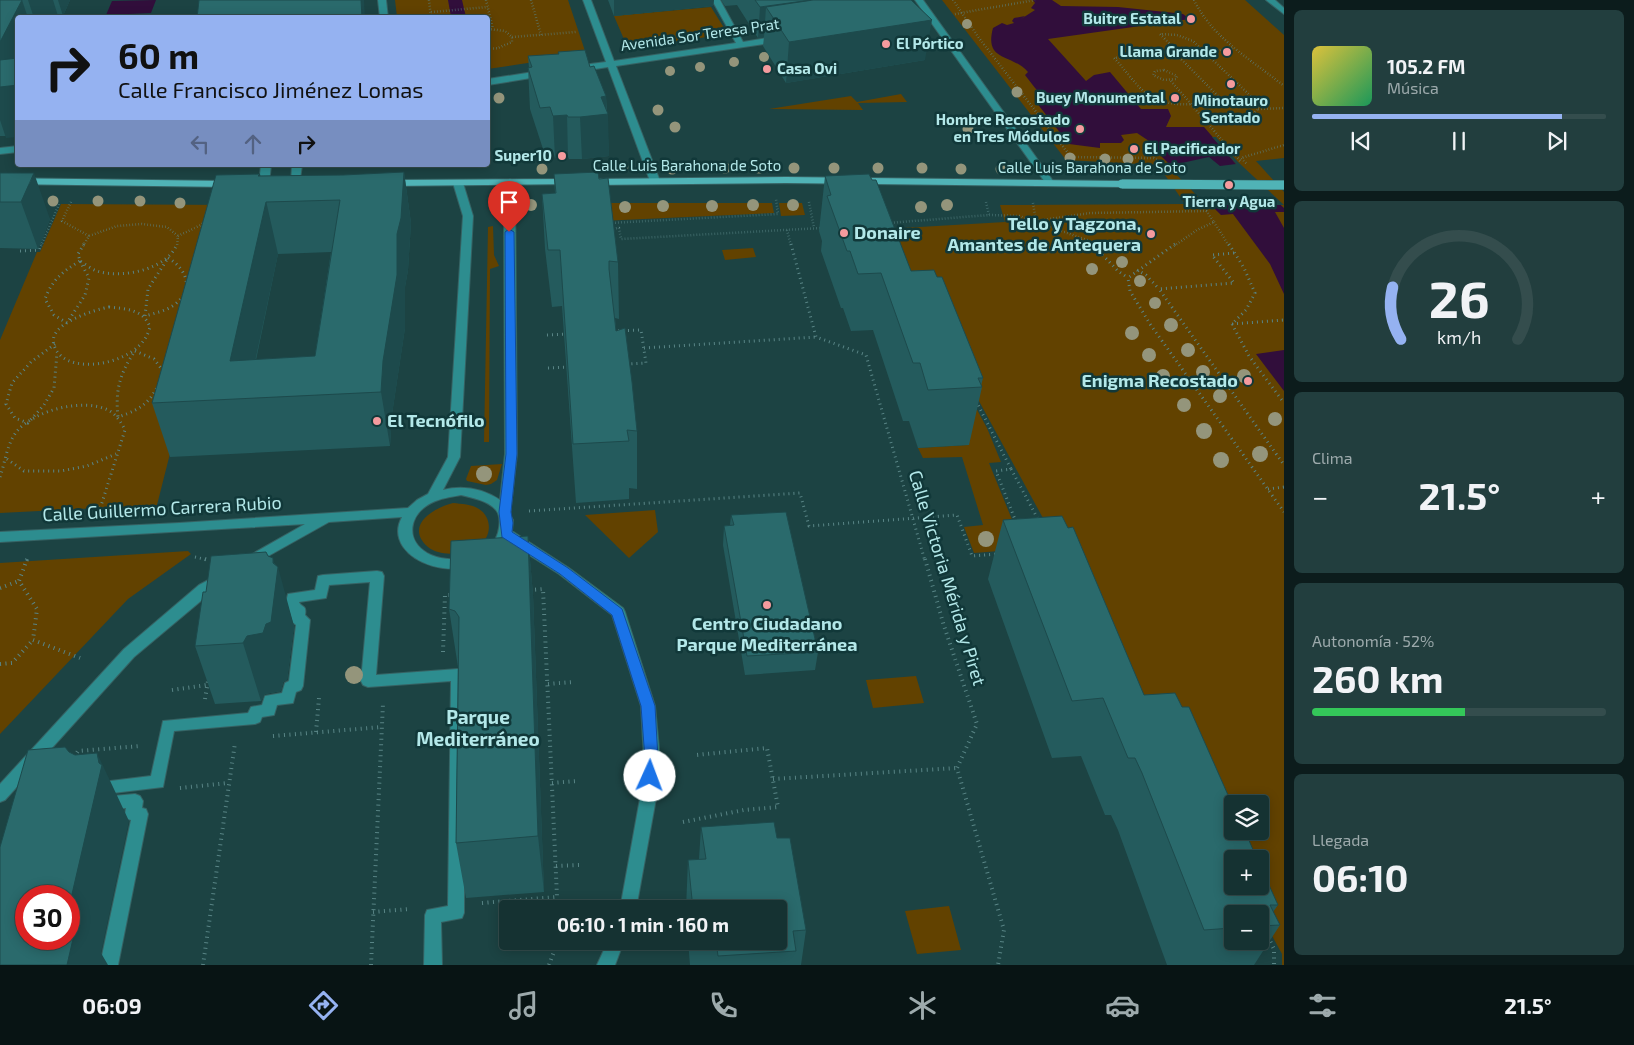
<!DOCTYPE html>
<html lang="es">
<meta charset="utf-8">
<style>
:root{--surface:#153232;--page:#223e3e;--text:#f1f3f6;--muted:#9daaac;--line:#344d4d;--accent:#95b2f1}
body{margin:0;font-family:"Exo 2",sans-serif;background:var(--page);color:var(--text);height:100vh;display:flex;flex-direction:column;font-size:19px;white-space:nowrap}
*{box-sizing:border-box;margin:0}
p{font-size:16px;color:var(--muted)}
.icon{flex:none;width:28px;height:28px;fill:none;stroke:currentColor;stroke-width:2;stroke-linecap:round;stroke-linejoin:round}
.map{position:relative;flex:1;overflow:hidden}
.sheet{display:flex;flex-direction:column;gap:10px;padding:10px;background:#0c1c1c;width:350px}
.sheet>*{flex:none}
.hud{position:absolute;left:15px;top:15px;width:475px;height:152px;border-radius:5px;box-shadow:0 2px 12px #0003,0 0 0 1px var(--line);background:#95b2f1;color:#111;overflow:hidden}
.tools{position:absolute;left:1224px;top:795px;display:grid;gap:10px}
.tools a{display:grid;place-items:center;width:45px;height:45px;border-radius:5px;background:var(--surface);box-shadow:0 2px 12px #0003,0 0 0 1px var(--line);font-size:25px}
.speed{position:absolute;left:15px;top:885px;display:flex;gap:10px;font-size:25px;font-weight:700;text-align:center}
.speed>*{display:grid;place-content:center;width:65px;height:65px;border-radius:50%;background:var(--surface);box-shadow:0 2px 12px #0003,0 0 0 1px var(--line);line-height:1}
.speed .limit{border:8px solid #d22;background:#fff;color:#111}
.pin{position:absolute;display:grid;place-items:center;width:42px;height:42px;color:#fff;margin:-51px -21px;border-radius:50% 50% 50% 0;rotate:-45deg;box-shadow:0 0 5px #0007}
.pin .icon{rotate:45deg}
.me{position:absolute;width:55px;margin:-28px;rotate:2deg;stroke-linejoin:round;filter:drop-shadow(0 0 4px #0008)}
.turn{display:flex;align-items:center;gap:18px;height:105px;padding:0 20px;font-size:22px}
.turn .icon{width:65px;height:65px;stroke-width:2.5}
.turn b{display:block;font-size:35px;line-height:42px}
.lanes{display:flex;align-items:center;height:48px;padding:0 20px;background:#0003;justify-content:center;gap:25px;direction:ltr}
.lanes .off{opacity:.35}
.big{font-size:38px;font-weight:700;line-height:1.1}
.sheet .tile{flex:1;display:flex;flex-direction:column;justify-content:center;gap:8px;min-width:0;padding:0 18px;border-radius:8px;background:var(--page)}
.sheet .dial{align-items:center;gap:0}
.dial svg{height:130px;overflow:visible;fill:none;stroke:var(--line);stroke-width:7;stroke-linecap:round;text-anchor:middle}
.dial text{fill:var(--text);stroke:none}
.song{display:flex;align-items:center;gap:15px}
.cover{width:60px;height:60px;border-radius:8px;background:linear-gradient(135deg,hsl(50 70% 55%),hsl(150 70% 35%))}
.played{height:5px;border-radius:2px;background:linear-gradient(90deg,var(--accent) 85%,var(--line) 85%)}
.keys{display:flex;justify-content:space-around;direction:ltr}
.heat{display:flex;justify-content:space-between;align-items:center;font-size:28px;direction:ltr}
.charge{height:8px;border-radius:4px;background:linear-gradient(90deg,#34c759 52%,var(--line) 0)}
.trip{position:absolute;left:499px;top:900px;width:288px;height:50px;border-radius:5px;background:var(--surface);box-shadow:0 2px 12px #0003,0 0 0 1px var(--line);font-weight:700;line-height:50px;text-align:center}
.tab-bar{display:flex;height:80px;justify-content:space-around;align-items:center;background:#081414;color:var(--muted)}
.tab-bar .icon{width:35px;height:35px}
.tab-bar .selected{color:var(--accent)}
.tab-bar b{font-size:22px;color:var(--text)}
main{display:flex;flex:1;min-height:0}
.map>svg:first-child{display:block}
.green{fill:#624200;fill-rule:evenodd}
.water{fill:#310e3b}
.pier{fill:#1c4343}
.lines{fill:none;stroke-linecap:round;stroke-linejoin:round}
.minor-casing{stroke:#366263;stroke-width:2}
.major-casing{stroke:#366263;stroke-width:2}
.path-far2{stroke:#598586;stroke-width:2.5;stroke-dasharray:0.5 2.5;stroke-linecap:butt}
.path-far1{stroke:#598586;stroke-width:3;stroke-dasharray:1 4;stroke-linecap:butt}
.path{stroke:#598586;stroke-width:4;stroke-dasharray:1 4.5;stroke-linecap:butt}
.minor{fill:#2d8d8f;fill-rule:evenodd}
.major{fill:#50b3b6;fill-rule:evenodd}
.major-bridge-casing{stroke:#366263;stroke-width:10;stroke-linecap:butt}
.major-bridge{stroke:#50b3b6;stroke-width:9}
.tree{fill:#94957b}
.wall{fill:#245b5d;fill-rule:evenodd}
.shaded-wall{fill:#1d4a4c}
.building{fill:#2a6a6c;stroke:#1d4a4c;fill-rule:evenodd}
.route{fill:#1a73e8;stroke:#114b97}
.poi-dot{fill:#f59b9e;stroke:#113839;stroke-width:2}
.labels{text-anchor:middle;stroke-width:5;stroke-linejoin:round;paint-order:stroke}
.far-poi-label{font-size:15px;font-weight:bold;fill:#b3e8e9;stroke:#113839;text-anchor:end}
.far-street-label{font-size:15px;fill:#b3e8e9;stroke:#113839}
.poi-label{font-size:18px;font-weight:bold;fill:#b3e8e9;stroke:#113839;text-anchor:end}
.street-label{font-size:18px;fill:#b3e8e9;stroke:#113839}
.neighbourhood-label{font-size:19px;font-weight:bold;fill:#b3e8e9;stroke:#113839}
</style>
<main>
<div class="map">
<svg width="1284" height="965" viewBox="0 0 1284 965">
<rect width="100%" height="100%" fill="#1c4343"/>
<path class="green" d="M395 0H568L586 54 488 69V18L397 17Z
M942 0H1245L1284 35V158L1256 161 1284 192V965H1282V954L1245 886H1260V859H1232V864L885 229 1005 222 1000 205 1185 204 1158 165 1066 160ZM1232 804H1260V831H1232Z
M711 7 726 31 721 35 636 47 626 44 614 16Z
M901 94 907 102 858 103 863 110 769 109 851 96 857 102Z
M556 203H772L774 213 557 223Z
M779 203H802L805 215 781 216Z
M61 204 233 205 157 505 0 513V340L37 252H40Z
M493 226 494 255 499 266 490 269 489 442H484L488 227Z
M878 228 987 428 1001 462 989 463 1024 549 974 553 964 527 983 525 962 457 923 458 918 448 968 445Z
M753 248 756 257 725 260 722 250Z
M502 464 497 480 491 484 486 485 467 481 466 479 471 466Z
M453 503C462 504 471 504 479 509 492 517 492 536 480 545 466 554 442 558 428 547 404 526 433 508 453 503Z
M655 510 658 532 629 558 585 515Z
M188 551 191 554 128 599 0 734V563Z
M916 676 924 703 873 708 866 680Z
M949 906 961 950 917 954 905 911Z"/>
<path class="water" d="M156 0 151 13 106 15 112 1Z
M448 0H462L466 17H451Z
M1033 0H1052L1061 6 1118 7 1175 13 1183 14 1190 19 1048 39 1086 81 1094 75 1110 72 1141 109H1168L1171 116 1166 127H1204L1236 164 1284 208V212H1275L1284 228V294L1270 264 1233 214 1221 215 1162 157 1155 145 1137 133 1121 135 1124 140 1121 143H1100V148L1069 144 1036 102 1051 104 1055 101C1040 98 1034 86 1025 75L1028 72C1011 53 984 62 993 28L1002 23 1007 25 1014 23 1012 21 1014 18 1025 16 1021 19 1035 10 1031 8 1035 3Z
M1284 350V391L1256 354Z"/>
<path class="pier" d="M1212 137H1216L1238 162 1284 205H1206L1168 166 1209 157 1220 166 1236 164Z"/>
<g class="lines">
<g class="minor-casing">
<path id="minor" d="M378 0H386L388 18H380Z
M583 0H591L614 61 736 43 712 0H720L743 42 778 36 782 39 778 42 616 66 660 181 655 184 650 181 608 67 575 72 571 69 575 66 606 62Z
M915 0H923L1053 181V185H1047Z
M1266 0H1275L1284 8V14Z
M546 70 549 71V75L488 85V79Z
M18 146V152L0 154V148Z
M261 165H271L269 184 264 187 259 184Z
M292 165H302L299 186 296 187 291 184Z
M510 179 515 182 517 454 510 515 513 520 512 531 569 568 623 608 625 612 655 706 660 759 657 793 636 909H620L641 793 644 759 641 706 612 615 559 574 507 541C472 595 378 561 402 517L329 522 252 565 247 563 245 560 247 557 305 524 0 542V532L179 523 408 508 417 500 428 494 448 457 463 216 453 183 458 180 463 183 473 216 460 457 443 490C463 485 483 489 500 500L505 454 504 214 505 182ZM461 495C473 498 487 500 496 510 500 515 500 522 499 528 495 559 450 566 427 553 404 539 410 514 431 503 441 498 451 497 461 495Z
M377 571 382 572 384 576 376 675 458 669 463 671 465 675 464 913 462 918 441 922 442 965H424L425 915 427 910 448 906 451 681 368 687 363 685 361 681 370 582 329 585 326 598 299 602C301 608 307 604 305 615L310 620 303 686 301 690 296 692 293 703 277 705 274 715 262 717 260 722 255 724 174 731 163 787 113 793V796L135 794 140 796 143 801 142 808 146 809 148 814 118 965H100L131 820 127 819 125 814 126 808 103 810 98 808 95 803 102 782 151 776 163 721 248 713 251 707 262 705 265 696 282 693 285 683 289 681 296 625 290 620 291 615 286 614 284 610 288 594 315 590 318 576 323 575Z
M220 574 225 575 227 579 134 657 5 800 0 802V784L124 649 199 585Z
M608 941H624L615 965H597Z"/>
</g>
<g class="major-casing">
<path id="major" d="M786 177 1122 181 1127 184 1122 187 786 183 592 185 587 182 592 179Z
M0 178 229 181 234 184 229 187 0 184Z
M572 179 575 180V184L389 186 384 183 389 180Z"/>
</g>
<path class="path-far2" d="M429 0 431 18
M486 0 493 29
M531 0 541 35
M953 0 979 38 1071 157 1154 158 1159 161
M1194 0C1213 39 1252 60 1284 86
M431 12 488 7
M955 14 1035 0
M488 29 505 31 512 37V42L498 48 488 49
M512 37 576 32
M1173 51 1218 96C1199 108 1164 107 1146 93 1134 84 1125 69 1114 58Z
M1173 51 1170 44 1160 34 1177 35 1193 41 1259 104 1258 109 1251 116 1204 118
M1205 52 1234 48
M1164 70 1177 76 1176 79 1164 80 1153 75 1155 71Z
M1171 81 1241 162
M1258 109 1284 108
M1246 163 1241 158 1284 145
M71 202 62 221 89 236
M809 202 814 228
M1033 203 1036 221 1090 213 1207 211
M989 215 1019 216 1087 240 1094 246
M1214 222 1229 246
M609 223 778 214 776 199
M888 223 989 215 986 202
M610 229 619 228 621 239 822 228
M787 230 791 246
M178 236 201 225 205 220
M41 246 60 202
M83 246 89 236 117 226 142 224 167 227 178 236 177 246
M1174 246 1197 230 1214 222 1203 206"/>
<path class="path-far1" d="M84 244 78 254 80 261C85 264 91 269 97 271 121 279 167 270 177 244
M791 244 816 337 866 355 925 561
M1092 244 1118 271 1128 278
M1175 244 1128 278 1130 291 1150 324 1284 512
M1229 244 1244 268 1255 293 1246 310 1232 324
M20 251 39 250 41 244
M1234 253 1212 255 1234 283 1159 289 1284 465
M168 258C187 269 195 290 174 305 166 311 155 313 145 316L148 289Z
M80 261 89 278 85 295 67 323 54 315 45 299C52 280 63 271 80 261Z
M1137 270 1146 275 1159 289
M109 307C126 309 143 309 150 327 149 330 148 334 146 337 133 360 90 371 67 360 61 357 56 352 54 345 47 324 94 310 109 307Z
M1232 324 1249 356 1284 403
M1232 324 1284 320
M613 331 641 330 646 363 627 364
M547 335 567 334
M55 344 31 362 12 383 6 404 15 418 28 423 44 405 54 388 57 353
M644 348 816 337
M135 351 154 359 164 372C153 399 146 408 118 417 115 390 120 373 135 351Z
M548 368 569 367
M976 401 1011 469
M7 459 24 471H61L87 466 116 454
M0 477C5 463 7 442 18 430 36 410 83 398 108 410 116 414 121 422 125 430L100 509
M1268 489 1284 487
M529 511 800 493 809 526 957 515 972 556 997 554
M1016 522 996 471 1011 469 1039 521
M195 557 208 560
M27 561 28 558"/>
<path class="path" d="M27 559 19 581 37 609 33 640 80 658
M205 559 208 560
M925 559 944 626 977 724 957 768 1004 930 998 965
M0 588 19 581
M443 652 445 595H452
M0 664 12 663 33 640
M548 684 573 682
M172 690 207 685
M205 699 208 681
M316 732 319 698
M273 736 382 727
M74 757 78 751 140 746
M773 779 957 768
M552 783 577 781
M180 788 228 783
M683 822 744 810 778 807 767 748 696 755
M556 866 580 865
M482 903 557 897 543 589 531 590
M373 912 409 909
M1268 937 1274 949V965
M203 965 235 743
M371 965 383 703
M549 965 558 941"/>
<use href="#minor" class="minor"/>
<use href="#major" class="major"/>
<g class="major-bridge-casing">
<path id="major-bridge" d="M1122 184 1284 185"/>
</g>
<use href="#major-bridge" class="major-bridge"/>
</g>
<g class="tree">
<circle cx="967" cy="24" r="5"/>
<circle cx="764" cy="57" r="5"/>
<circle cx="734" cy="62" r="5"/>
<circle cx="700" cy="67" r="5"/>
<circle cx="670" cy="71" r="5"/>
<circle cx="1017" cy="92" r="5.5"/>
<circle cx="499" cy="98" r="5.5"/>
<circle cx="658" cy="110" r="5.5"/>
<circle cx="675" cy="127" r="5.5"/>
<circle cx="968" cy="129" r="5.5"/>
<circle cx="1052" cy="138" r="5.5"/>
<circle cx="1070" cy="158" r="5.5"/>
<circle cx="1105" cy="159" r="5.5"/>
<circle cx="1128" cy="159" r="5.5"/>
<circle cx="623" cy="167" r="5.5"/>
<circle cx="725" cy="168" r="5.5"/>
<circle cx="759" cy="168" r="5.5"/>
<circle cx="794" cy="168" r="5.5"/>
<circle cx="834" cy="168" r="5.5"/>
<circle cx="878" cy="168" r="5.5"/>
<circle cx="922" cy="168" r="5.5"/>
<circle cx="542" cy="169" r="5.5"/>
<circle cx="672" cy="169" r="5.5"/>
<circle cx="961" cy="169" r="5.5"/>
<circle cx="1001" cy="169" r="5.5"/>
<circle cx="53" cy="201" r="5.5"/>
<circle cx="98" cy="201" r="5.5"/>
<circle cx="140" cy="201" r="5.5"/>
<circle cx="180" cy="203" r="5.5"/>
<circle cx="531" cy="205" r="6"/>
<circle cx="753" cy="205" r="6"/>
<circle cx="793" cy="205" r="6"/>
<circle cx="947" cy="205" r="6"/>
<circle cx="663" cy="206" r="6"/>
<circle cx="712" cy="206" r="6"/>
<circle cx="625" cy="207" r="6"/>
<circle cx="921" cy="207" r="6"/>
<circle cx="1078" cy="244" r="6"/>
<circle cx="1113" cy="246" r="6"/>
<circle cx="1122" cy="262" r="6"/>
<circle cx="1092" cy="269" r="6"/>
<circle cx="1140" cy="281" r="6"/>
<circle cx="1155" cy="303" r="6"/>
<circle cx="1171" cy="325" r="7"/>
<circle cx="1132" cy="333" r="7"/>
<circle cx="1188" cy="350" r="7"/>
<circle cx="1149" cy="355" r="7"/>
<circle cx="1203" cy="372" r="7"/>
<circle cx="1163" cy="376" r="7"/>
<circle cx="1244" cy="376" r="7"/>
<circle cx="1220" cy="396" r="7"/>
<circle cx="1184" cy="405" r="7"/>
<circle cx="1275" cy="419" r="7"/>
<circle cx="1204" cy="431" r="8"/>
<circle cx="1260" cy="454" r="8"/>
<circle cx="1221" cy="460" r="8"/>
<circle cx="484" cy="474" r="8"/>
<circle cx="986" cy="539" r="8"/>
<circle cx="354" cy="675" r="9"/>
</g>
<path class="wall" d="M0 0H70L63 16H58V18H18L6 138V136H0Z
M608 0H714L713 6 614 16Z
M721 0H911L925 60 786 83 763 46 764 37 758 38 737 5 725 6Z
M528 56 590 67 606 96 609 156 582 159H569L568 157 555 158 552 149H543L530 109 528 68H529Z
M404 172 411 223 408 270 405 287V328L392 414 390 446 170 457 152 403 261 176 343 175ZM331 252 315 356 256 360 278 254Z
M0 173 50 219 38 249 0 248Z
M554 174 599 179 618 262 619 319 615 318 616 331 637 431V489L629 488V499L576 503 562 306 552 307 545 249 542 194 555 193Z
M825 176 872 180 911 271 983 378 981 386 982 387 969 445 918 448 909 421H903L873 330 851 331 843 308H841L821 251 822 241 819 231Z
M731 515 818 652 815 670 745 675 723 545 724 526 730 525Z
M1003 520 1144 695 1278 905 1273 912 1280 925 1254 965H1167L1118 830 1111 815H1105L1081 756 1052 758 988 579ZM1232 914H1260V941H1232Z
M528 536 533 595 544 892 466 898 456 843 458 667 449 609Z
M268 556 275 564 294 626 287 680 283 682 281 691 265 694 261 701 215 704 195 646 206 592Z
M701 827 777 838 806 930 801 965H690L688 941H778V909H686L688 860 699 859Z"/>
<path class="shaded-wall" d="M22 0 28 18H18V137L6 138 0 120V42Z
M28 0H53L58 16V18H34Z
M58 0H70L63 16Z
M361 0H364L365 18H362Z
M614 0H714L713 6 614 16Z
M811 0 766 7 764 37 758 38 760 7Z
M932 20 925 60 786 83 789 42Z
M606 96V115L608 114 609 156 582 159 580 117 601 97Z
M567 115 568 157 555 158 553 116Z
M404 172 411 223 408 270 405 287V328L392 414 390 446 381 392 383 361Z
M34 173 50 219 38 249 21 202Z
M260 174 278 254 247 399 230 361 258 176Z
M528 536 533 595 544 892 538 836Z
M273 558 277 574 278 567 294 626 287 680 283 682 281 691 265 694 261 701 243 643 247 636 273 563Z
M97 753 129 821 101 953 108 965H67L69 907 99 763Z"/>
<path class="building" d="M0 0H22L0 42Z
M199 0H361L362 18H197Z
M755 0H811L760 7Z
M813 0H911L932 20 789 42 766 7Z
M585 50 590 67 594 66 606 96 601 97 608 114 580 117H568L567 115 553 116 550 107 540 108 528 68 532 67 528 56 559 54 558 52Z
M18 58V85L0 87V60Z
M404 172 401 218 397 234V275L383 361 381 392 152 403 216 175 260 174 258 176 343 175ZM340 200 315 356 230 361 266 202Z
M598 172 599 179 608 178 618 262 609 261V269L616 331 625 328 632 382 637 431 627 430 629 441 573 444 560 250H548L542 194 556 193 554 174Z
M0 173H34L21 202H0Z
M869 174 872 180H876L911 271 934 270 937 277H942L983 378H978L982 387 928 390 920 363H913L881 273 858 274 850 251H847L827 196 831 195 825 176Z
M786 512 818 652 747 656 724 526 734 525 731 515Z
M1062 516 1068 528 1073 527 1144 695 1175 693 1182 707H1189L1232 804V831H1245L1257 859H1232V886H1260V865L1278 905H1270L1280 925 1260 926V914H1232V928L1204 930 1142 773 1135 758H1128L1103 698 1072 701 1003 520Z
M528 536 538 836 456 843 459 617 455 611 449 609 451 541Z
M266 552 268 556 273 558V563L278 567 271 622 266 624 263 633 247 636 243 643 195 646 203 592H206L211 556Z
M65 747 69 752 75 755 97 753 99 763 102 765 69 907V896H26V939H69V912L70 913H79L67 965H0V847L28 750Z
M774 822 777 838H790L806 930 793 931 796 951 718 956 716 941H778V909H693L688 860 706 859 701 827Z"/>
<path class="route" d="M509 229 514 232 517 454 511 512 513 523 512 532 568 568 622 609 655 706 658 759 655 780 650 782 645 780 643 776 645 759 641 706 612 615 560 574 502 537 499 512 506 454 505 232Z"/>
<g class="poi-dot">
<circle cx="1191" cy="19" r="5"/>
<circle cx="886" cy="44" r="5"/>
<circle cx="1227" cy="52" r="5"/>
<circle cx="767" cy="69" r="5"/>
<circle cx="1231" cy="84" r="5"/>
<circle cx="1175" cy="98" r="5"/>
<circle cx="1080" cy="129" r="5"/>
<circle cx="1134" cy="149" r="5"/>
<circle cx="562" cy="156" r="5"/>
<circle cx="1229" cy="185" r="5"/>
<circle cx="844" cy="233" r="5"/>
<circle cx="1151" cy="234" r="5"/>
<circle cx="1248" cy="381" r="5"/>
<circle cx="377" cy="421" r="5"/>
<circle cx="767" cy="605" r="5"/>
</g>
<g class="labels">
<g class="far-poi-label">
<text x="1181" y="24">Buitre Estatal</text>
<text x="896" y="49" text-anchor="start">El Pórtico</text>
<text x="1217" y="57">Llama Grande</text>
<text x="777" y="74" text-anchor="start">Casa Ovi</text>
<text x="1165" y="103">Buey Monumental</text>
<text x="1231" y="106" text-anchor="middle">Minotauro<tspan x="1231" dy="17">Sentado</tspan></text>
<text x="1070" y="125">Hombre Recostado<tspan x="1070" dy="17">en Tres Módulos</tspan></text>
<text x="1144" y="154" text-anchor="start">El Pacificador</text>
<text x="552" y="161">Super10</text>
<text x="1229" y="207" text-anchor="middle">Tierra y Agua</text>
</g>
<g class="far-street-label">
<text transform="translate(700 35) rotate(-8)" y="5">Avenida Sor Teresa Prat</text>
<text x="687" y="171">Calle Luis Barahona de Soto</text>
<text x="1092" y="173">Calle Luis Barahona de Soto</text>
</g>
<g class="poi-label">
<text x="1141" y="230">Tello y Tagzona,<tspan x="1141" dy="21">Amantes de Antequera</tspan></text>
<text x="854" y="239" text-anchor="start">Donaire</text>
<text x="1238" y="387">Enigma Recostado</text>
<text x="387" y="427" text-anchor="start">El Tecnófilo</text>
<text x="767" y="630" text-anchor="middle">Centro Ciudadano<tspan x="767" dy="21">Parque Mediterránea</tspan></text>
</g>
<g class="street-label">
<text transform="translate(162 509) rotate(-3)" y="6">Calle Guillermo Carrera Rubio</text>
<text transform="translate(947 578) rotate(73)" y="6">Calle Victoria Mérida y Piret</text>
</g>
<g class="neighbourhood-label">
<text x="478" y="724">Parque<tspan x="478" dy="22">Mediterráneo</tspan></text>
</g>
</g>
</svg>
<div class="tools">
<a><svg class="icon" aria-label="layers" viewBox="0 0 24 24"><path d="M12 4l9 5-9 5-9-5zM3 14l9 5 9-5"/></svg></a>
<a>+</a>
<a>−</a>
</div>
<div class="speed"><div class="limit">30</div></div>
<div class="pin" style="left:509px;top:232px;background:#d93025"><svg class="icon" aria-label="arrive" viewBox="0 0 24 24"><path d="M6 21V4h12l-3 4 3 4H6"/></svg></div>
<svg class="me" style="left:650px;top:776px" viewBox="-20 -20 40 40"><circle r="19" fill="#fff"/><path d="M0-13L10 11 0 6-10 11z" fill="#1a73e8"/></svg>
<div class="trip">06:10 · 1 min · 160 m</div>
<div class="hud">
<div class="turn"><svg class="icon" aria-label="right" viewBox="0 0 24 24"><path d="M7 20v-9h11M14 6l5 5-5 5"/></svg><div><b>60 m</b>Calle Francisco Jiménez Lomas</div></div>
<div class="lanes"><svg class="icon off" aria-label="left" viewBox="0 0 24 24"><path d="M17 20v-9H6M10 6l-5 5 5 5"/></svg><svg class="icon off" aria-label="ahead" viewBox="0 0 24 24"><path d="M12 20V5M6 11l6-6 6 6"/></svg><svg class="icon" aria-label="right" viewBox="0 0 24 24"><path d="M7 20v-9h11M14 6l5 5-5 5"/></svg></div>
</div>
</div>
<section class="sheet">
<div class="tile">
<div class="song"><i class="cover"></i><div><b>105.2 FM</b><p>Música</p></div></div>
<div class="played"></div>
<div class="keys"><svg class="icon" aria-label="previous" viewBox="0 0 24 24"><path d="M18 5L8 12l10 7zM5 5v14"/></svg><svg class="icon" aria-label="pause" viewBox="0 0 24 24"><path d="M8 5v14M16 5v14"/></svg><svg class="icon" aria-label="next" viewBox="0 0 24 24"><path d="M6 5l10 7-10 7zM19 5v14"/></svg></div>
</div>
<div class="tile dial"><svg viewBox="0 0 100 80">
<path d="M14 69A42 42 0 1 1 86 69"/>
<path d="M14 69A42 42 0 0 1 9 37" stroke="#95b2f1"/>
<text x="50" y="56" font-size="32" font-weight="700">26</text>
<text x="50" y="72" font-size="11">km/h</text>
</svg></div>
<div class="tile"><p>Clima</p>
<div class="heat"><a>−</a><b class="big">21.5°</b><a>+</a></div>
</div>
<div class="tile"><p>Autonomía · 52%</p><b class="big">260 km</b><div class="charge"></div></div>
<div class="tile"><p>Llegada</p><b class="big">06:10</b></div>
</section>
</main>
<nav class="tab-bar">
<b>06:09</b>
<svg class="icon selected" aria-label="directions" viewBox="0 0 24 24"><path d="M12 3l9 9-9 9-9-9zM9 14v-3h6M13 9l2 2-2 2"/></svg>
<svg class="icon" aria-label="music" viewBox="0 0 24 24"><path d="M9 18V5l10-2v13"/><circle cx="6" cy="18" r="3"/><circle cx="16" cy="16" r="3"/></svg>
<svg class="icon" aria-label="phone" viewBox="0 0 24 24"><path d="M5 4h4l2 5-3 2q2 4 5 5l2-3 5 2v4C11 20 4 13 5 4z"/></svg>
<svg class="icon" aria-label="climate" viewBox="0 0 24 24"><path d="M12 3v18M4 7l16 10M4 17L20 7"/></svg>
<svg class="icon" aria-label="car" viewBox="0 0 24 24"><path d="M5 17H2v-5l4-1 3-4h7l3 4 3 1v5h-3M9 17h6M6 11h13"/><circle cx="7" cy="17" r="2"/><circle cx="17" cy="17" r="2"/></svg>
<svg class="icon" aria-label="filters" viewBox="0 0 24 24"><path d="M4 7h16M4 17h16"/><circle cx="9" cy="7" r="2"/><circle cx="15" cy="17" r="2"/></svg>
<b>21.5°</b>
</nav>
